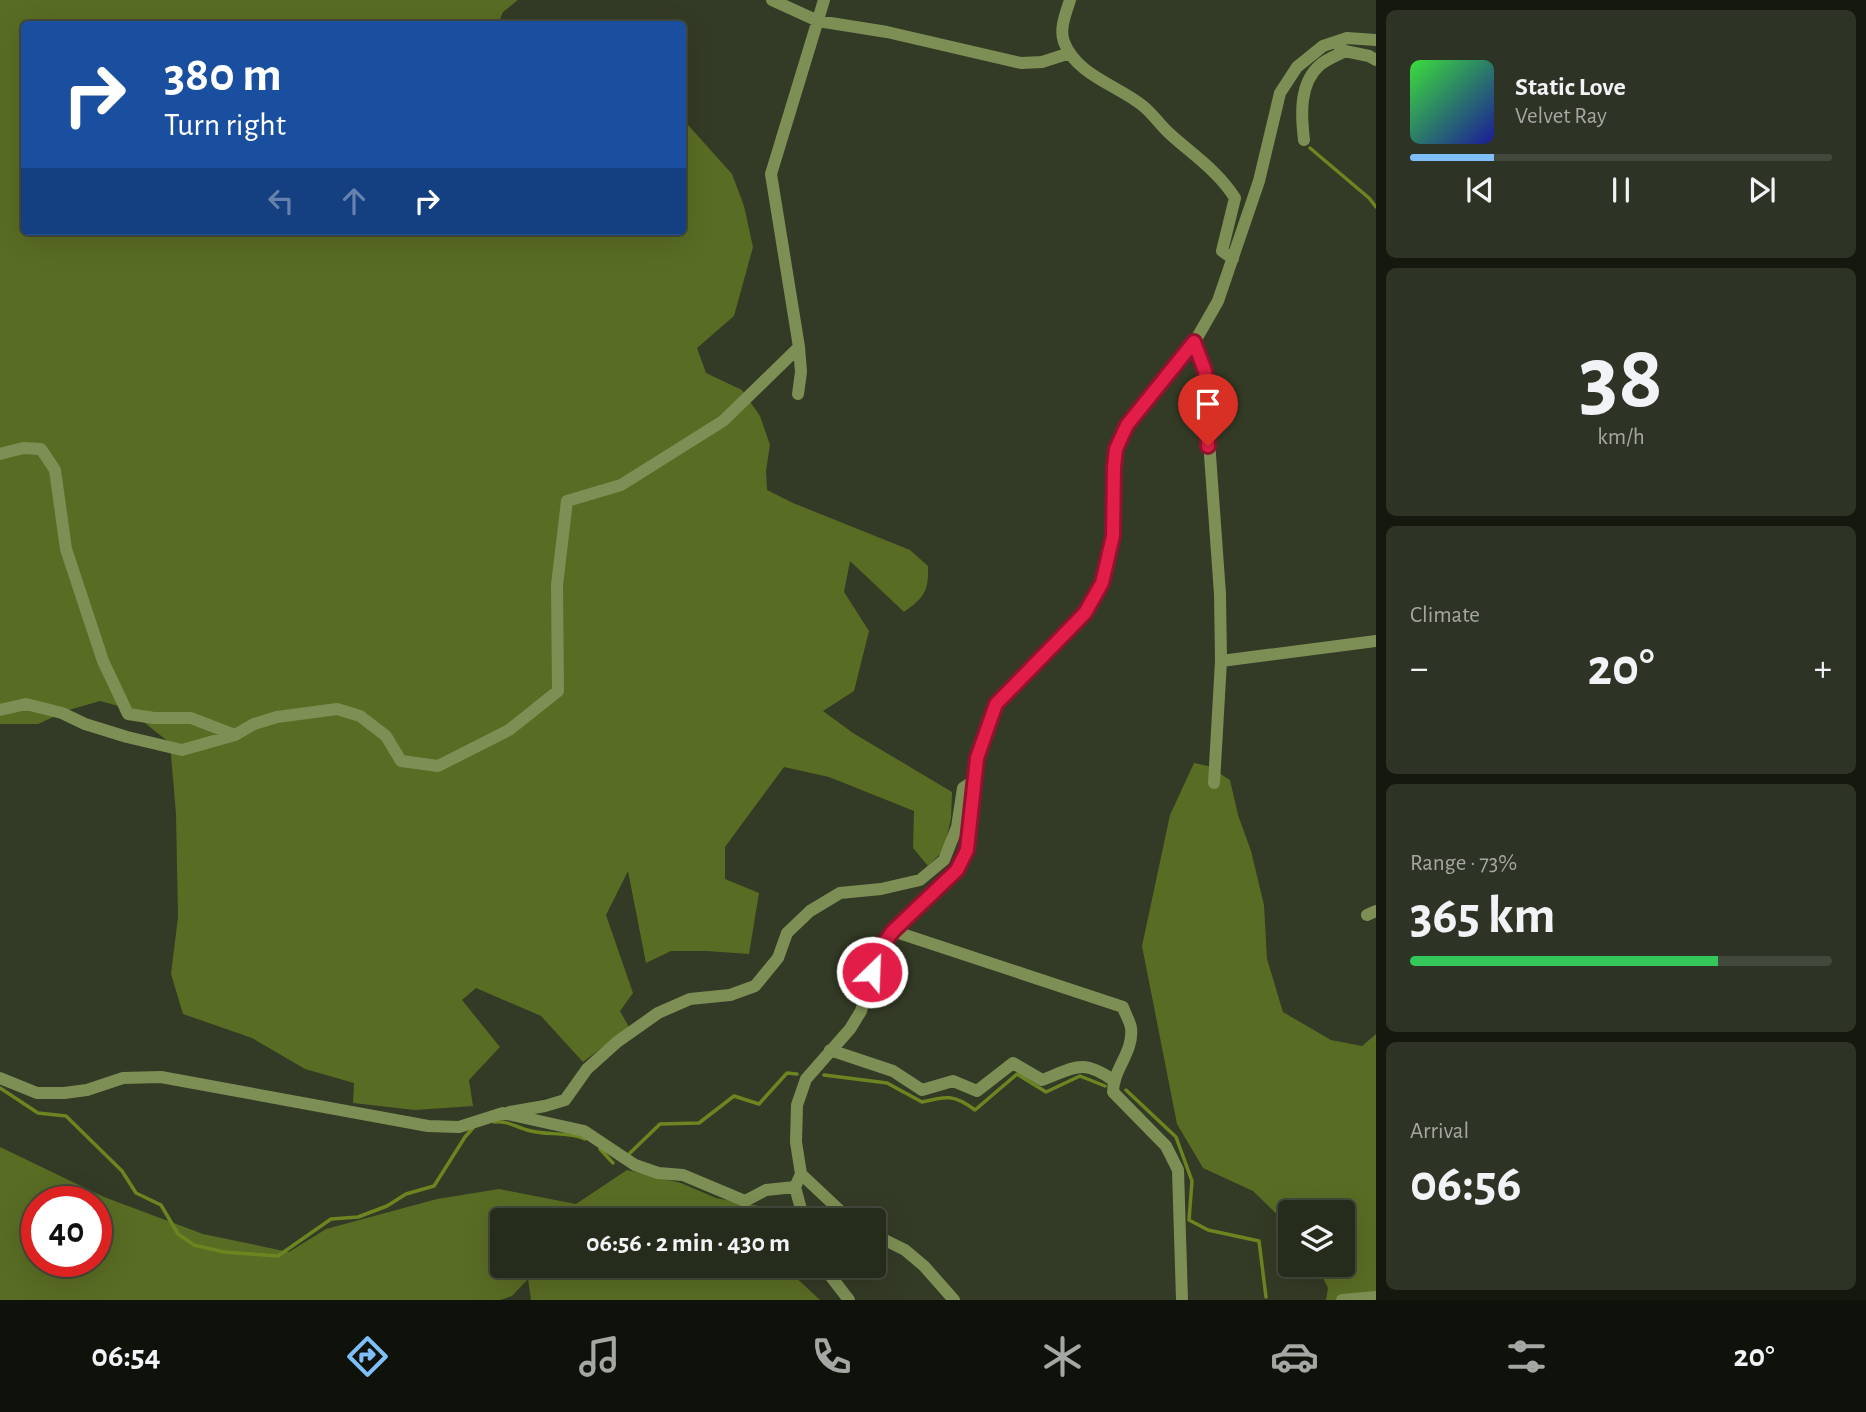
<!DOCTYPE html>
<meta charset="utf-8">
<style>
:root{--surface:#262c1c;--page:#2e3425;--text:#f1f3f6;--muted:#a4a7a3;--line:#42483b;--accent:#7ebef9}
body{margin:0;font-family:"Alegreya Sans",sans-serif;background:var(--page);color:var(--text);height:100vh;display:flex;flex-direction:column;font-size:26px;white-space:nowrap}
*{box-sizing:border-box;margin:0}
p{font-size:23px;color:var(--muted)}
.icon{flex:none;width:38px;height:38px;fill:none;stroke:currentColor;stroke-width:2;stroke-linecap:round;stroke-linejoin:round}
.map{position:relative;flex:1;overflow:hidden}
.drawer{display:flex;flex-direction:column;gap:10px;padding:10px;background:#15180f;width:490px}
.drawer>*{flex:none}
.guide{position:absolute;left:21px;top:21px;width:665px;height:214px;border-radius:7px;box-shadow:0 7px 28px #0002,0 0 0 2px var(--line);background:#1a4fa0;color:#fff;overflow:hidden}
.buttons{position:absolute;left:1278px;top:1200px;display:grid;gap:14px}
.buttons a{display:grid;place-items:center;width:77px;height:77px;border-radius:7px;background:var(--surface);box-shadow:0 7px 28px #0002,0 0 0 2px var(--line);font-size:35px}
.speed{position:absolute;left:21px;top:1186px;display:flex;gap:14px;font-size:35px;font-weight:700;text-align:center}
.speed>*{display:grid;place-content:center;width:91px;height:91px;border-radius:50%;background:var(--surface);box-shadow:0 7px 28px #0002,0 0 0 2px var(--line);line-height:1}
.speed .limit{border:10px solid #d22;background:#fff;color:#111}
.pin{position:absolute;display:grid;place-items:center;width:60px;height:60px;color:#fff;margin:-72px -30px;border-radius:50% 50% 50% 0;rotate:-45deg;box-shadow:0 0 7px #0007}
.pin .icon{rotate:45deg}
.me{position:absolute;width:77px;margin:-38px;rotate:24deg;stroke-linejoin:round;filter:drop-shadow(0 0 5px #0008)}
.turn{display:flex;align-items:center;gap:24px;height:147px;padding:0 28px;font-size:32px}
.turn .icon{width:91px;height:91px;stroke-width:2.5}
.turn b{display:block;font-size:49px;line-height:60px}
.lanes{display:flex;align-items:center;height:66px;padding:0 28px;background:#0003;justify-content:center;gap:35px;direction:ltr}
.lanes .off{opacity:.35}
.big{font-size:52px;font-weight:700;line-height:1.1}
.drawer .tile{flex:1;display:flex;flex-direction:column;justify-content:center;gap:10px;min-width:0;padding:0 24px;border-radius:10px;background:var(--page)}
.drawer .dial{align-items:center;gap:0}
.dial b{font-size:91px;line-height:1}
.song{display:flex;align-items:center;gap:21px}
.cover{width:84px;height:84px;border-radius:10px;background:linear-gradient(135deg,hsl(120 70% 55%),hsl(240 70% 35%))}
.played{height:7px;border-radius:4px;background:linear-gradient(90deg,var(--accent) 20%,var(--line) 20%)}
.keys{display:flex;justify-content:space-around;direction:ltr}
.heat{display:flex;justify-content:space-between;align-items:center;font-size:38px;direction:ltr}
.charge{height:10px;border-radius:5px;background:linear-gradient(90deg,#34c759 73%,var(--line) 0)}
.trip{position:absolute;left:490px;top:1208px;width:396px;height:70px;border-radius:7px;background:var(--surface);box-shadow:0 7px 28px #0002,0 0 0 2px var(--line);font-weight:700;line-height:70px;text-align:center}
.menu{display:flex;height:112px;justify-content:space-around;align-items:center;background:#0f120b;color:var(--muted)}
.menu .icon{width:49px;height:49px}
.menu .current{color:var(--accent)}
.menu b{font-size:32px;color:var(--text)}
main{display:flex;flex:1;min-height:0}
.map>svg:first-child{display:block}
.forest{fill:#596c23;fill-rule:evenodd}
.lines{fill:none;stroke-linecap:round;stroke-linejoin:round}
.stream{stroke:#6c8520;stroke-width:3.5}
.minor{stroke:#7d8f54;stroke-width:12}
.route-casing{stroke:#92132f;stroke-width:18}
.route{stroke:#e11d48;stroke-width:12}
</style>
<main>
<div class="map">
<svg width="1376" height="1300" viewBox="0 0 1376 1300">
<rect width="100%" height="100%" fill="#333a25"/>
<path class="forest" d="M0 0H518L503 12 498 24H24V231H682L683 121 689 126 732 174 744 206 753 247 734 316 697 348 706 373 742 390 760 416 770 445 766 471 767 490 793 503 910 550 928 566C929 591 924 598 904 612L850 561 844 592 869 631 854 691 823 711 853 733 952 792 951 818 944 850 928 866 913 848 914 811 829 777 784 767 725 847V879L759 893 749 954 707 951H671L646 963 628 871 606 915 633 993 620 1011 629 1027 583 1062 541 1016 476 988 462 1000 500 1047 469 1080 473 1106 415 1110 353 1103 354 1083 305 1069 252 1038 183 1014 171 974 178 917 176 814 170 743 126 708 100 701 69 710 38 724H0Z
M1194 763 1208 766 1230 780 1238 815 1251 851 1264 905 1267 959 1283 1012 1331 1040 1362 1046 1376 1034V1300H1326L1328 1288 1317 1265H1342V1213H1290V1227L1253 1191 1203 1168 1177 1124 1142 946 1170 815Z
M0 1147 104 1197 203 1234 289 1252 326 1229 437 1199 499 1189 576 1204 627 1170 681 1183 716 1198 764 1207 769 1220H502V1265H788L791 1273 820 1300H531L528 1279 512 1296 500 1300H0ZM37 1202H96V1262H37Z"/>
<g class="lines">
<path class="stream" d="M1310 148 1369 198 1376 207
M824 1075 887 1083 922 1102C946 1096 954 1094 975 1110L1017 1074 1046 1092 1080 1076 1105 1086
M0 1088 38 1113 66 1116 122 1171 136 1193 161 1205 178 1234 194 1245 224 1252 278 1256 331 1219 358 1217 387 1206 406 1194 434 1186 465 1137 473 1128
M1126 1090 1176 1137 1192 1181 1189 1220 1208 1230 1259 1241 1266 1297
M494 1122C506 1120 516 1127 527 1130 546 1136 567 1131 585 1139
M600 1149 613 1163
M630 1153 660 1124 699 1123 734 1096 759 1104 787 1073 797 1074"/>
<path class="minor" d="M772 0 818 21 887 32 1021 63 1042 62 1070 53
M1070 0C1066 13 1059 29 1064 42 1076 75 1119 86 1143 106 1153 114 1160 125 1170 134 1193 155 1218 171 1235 198L1222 251 1233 259
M1340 50 1369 56 1376 60
M1304 140C1301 115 1299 83 1320 65 1327 59 1338 55 1345 51
M1194 343 1204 371 1220 594 1221 661 1376 641
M798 394 801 372 799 347 771 174 824 0
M0 454 23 448 41 449 55 470 66 549 103 661 128 714 154 718H191L235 735
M0 710 26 704 62 713 85 724 127 737 182 750 235 735 254 724 277 717 337 709 360 716 386 736 401 761 438 766 509 730 558 691 557 585 567 501 621 485 723 421 799 347
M1214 783 1221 661
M1367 915 1376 911
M893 931 1123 1007C1125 1014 1130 1021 1131 1028 1134 1052 1113 1069 1113 1092L1166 1146 1178 1170 1182 1300
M830 1050 893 1071 922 1090 953 1081 977 1091 1013 1063 1042 1080C1074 1068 1082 1058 1113 1080
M0 1078 37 1093H64L87 1090 123 1078 161 1077 428 1126 459 1127 503 1113 584 1131 635 1165 658 1173 683 1175 745 1201 766 1190 795 1187
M510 1112 545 1106 565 1100 587 1069 617 1042 658 1013 690 999 730 995 755 986 778 958 787 933 810 911 840 893 881 889 920 880 944 860 957 827 963 788 975 780
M801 1174 850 1220
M804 1220 795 1187 801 1174 796 1142 797 1105 806 1079 850 1029 861 1011 878 952 893 931 957 870 967 850 977 759 996 703 1085 613 1102 583 1113 536 1114 467 1116 449 1127 425 1194 343 1218 301 1259 181 1280 93 1297 67 1323 46 1347 38 1376 40
M873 1234 905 1250 924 1266 954 1300
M822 1265 849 1300
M1342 1300 1376 1297"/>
</g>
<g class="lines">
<g class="route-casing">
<path id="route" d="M872 972 878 952 893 931 957 870 967 850 977 758 996 704 1085 613 1102 583 1113 536 1114 467 1116 449 1127 425 1194 342 1205 371 1208 446"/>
</g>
<use href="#route" class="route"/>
</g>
</svg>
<div class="buttons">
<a><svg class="icon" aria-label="layers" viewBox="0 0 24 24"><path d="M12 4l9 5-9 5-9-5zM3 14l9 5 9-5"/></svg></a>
</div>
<div class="speed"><div class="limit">40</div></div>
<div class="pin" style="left:1208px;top:446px;background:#d93025"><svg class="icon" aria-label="arrive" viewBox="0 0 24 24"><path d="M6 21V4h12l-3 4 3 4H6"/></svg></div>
<svg class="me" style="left:872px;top:972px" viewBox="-20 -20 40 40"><circle r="17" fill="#e11d48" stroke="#fff" stroke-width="3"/><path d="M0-11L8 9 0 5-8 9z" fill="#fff"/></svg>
<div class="trip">06:56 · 2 min · 430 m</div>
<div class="guide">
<div class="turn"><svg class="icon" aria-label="right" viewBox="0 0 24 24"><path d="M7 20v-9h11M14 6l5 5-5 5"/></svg><div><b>380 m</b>Turn right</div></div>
<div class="lanes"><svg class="icon off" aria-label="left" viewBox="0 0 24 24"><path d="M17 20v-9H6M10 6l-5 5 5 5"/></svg><svg class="icon off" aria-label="ahead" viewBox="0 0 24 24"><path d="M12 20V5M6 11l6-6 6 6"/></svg><svg class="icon" aria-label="right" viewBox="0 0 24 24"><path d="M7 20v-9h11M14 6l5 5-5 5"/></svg></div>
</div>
</div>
<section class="drawer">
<div class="tile">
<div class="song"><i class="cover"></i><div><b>Static Love</b><p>Velvet Ray</p></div></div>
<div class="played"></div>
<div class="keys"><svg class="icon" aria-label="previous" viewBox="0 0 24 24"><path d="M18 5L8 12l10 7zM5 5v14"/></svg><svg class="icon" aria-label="pause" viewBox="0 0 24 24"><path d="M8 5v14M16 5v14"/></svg><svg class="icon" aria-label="next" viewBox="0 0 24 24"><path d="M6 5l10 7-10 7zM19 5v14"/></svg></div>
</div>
<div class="tile dial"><b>38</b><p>km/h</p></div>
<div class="tile"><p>Climate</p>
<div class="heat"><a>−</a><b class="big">20°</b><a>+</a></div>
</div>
<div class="tile"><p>Range · 73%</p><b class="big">365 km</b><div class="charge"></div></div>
<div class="tile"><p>Arrival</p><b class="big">06:56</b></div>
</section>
</main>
<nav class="menu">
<b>06:54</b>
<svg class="icon current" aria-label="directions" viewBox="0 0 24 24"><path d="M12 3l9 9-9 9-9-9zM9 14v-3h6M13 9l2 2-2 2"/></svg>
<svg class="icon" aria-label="music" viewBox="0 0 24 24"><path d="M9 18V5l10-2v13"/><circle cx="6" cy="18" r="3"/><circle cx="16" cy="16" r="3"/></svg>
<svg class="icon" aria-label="phone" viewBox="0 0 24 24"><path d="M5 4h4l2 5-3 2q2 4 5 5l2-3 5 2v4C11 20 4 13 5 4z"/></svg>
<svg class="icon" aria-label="climate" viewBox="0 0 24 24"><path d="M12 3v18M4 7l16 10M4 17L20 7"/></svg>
<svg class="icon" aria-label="car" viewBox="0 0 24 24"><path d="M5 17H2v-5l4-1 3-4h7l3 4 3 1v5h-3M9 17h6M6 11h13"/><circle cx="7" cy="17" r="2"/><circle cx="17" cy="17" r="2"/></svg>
<svg class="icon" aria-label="filters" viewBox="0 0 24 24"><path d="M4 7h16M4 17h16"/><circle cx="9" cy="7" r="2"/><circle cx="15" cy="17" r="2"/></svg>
<b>20°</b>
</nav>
